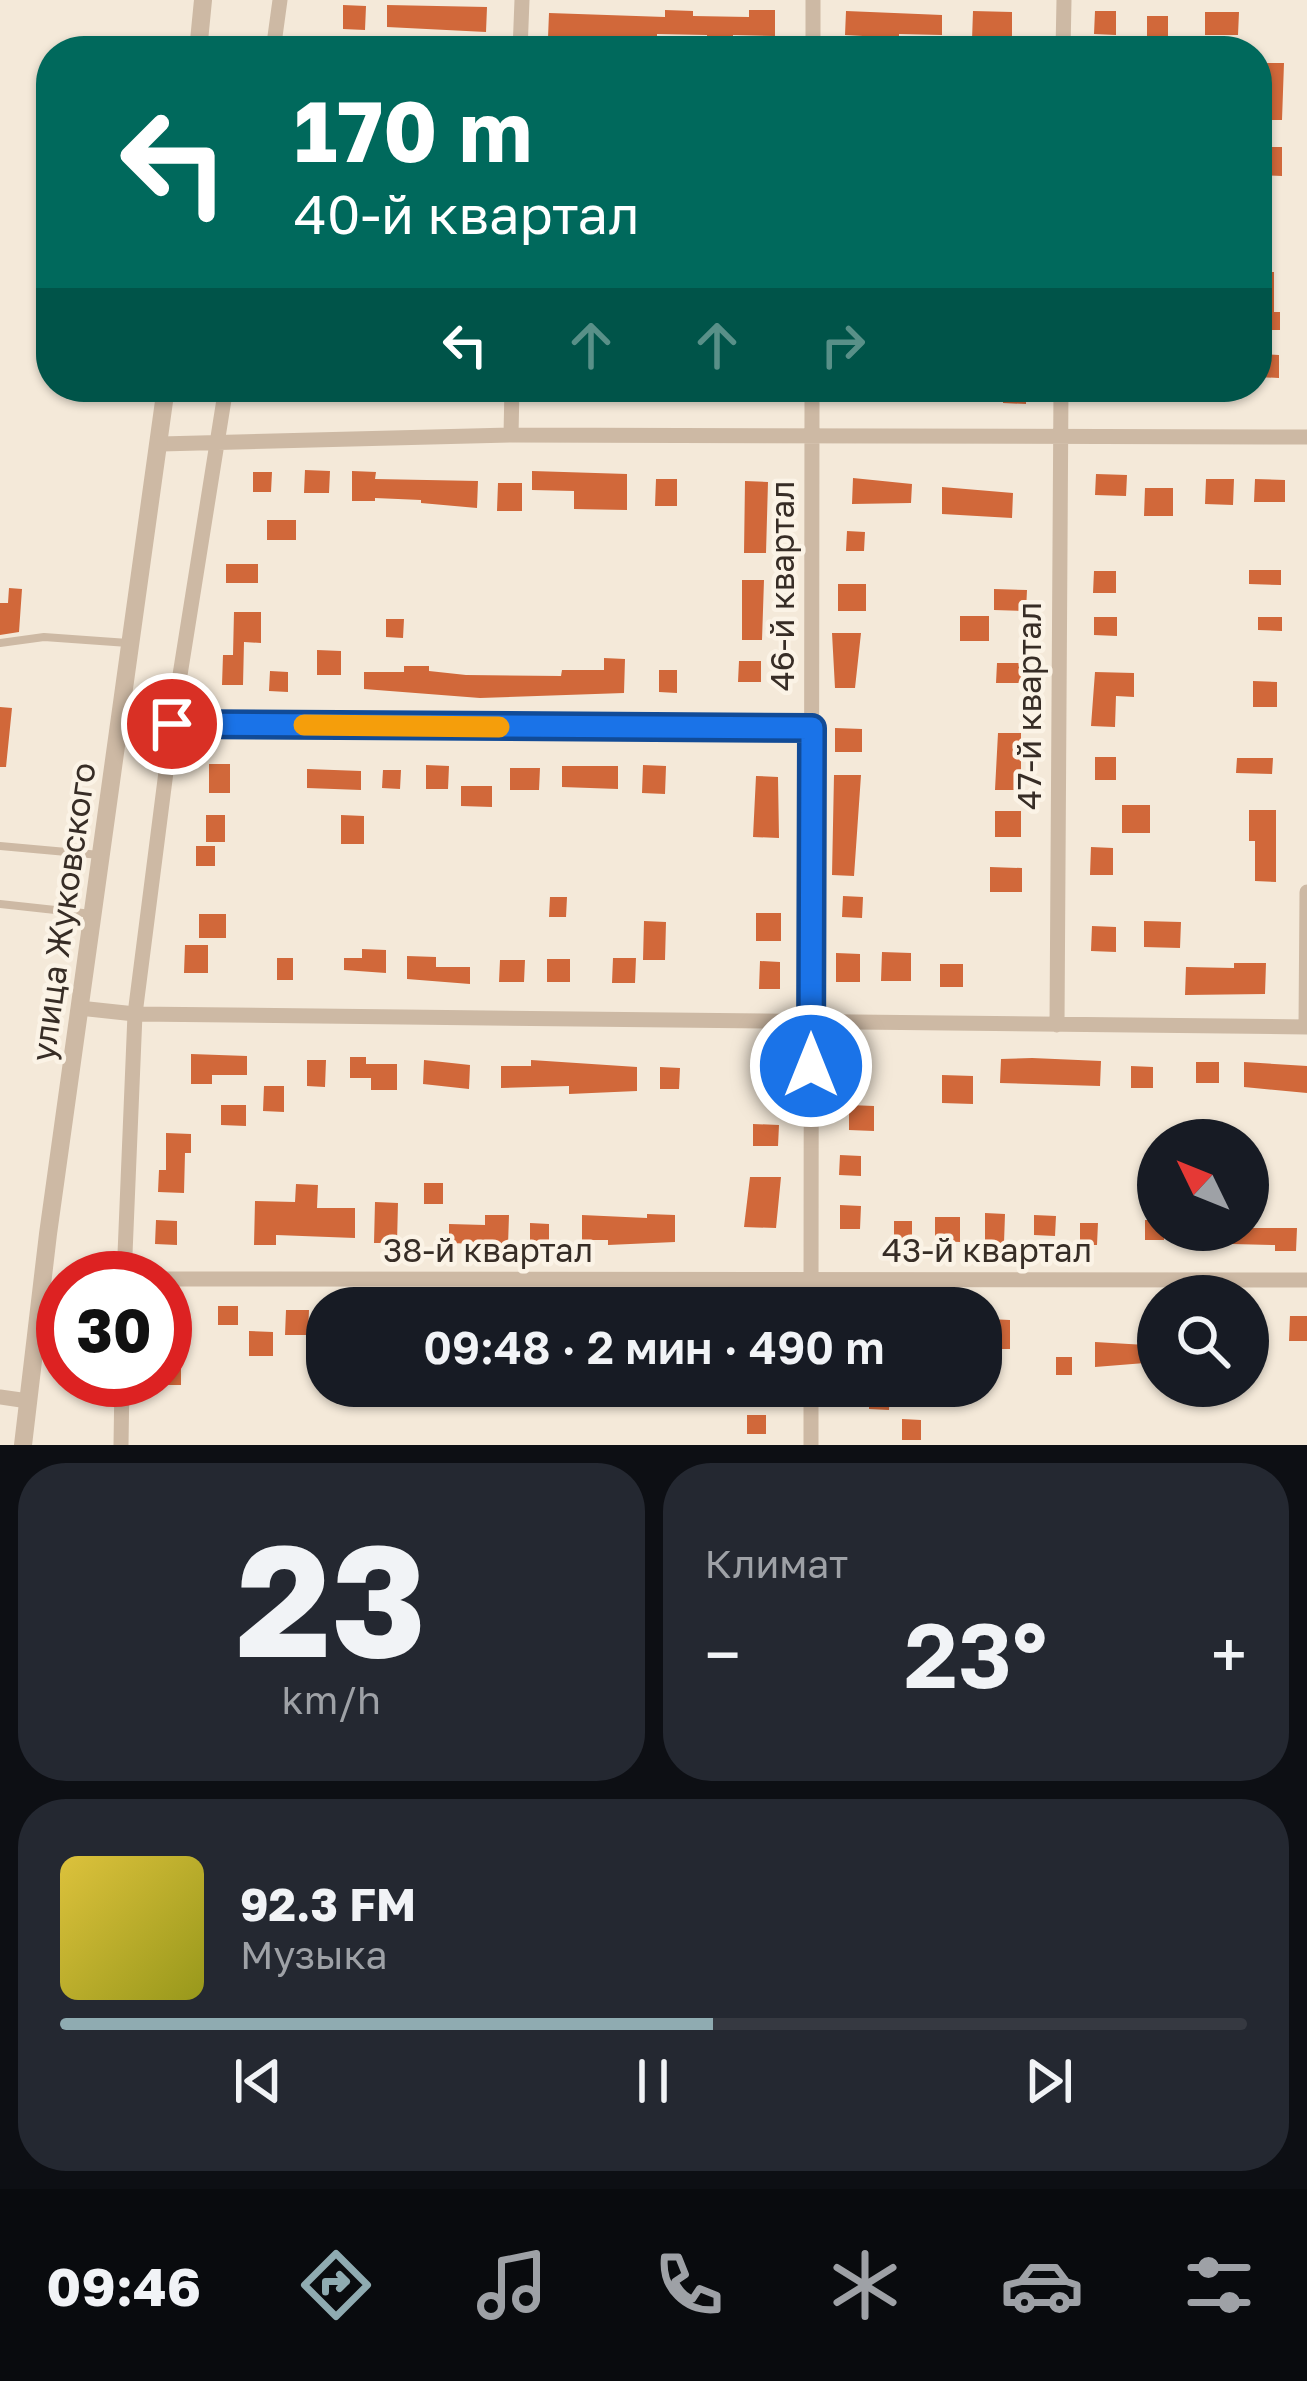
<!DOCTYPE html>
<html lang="ru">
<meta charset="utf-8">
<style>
:root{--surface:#171b24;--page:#242831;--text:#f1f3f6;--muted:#9ea1a6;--line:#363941;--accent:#8fabb1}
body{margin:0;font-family:"Golos Text",sans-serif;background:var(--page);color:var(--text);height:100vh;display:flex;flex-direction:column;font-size:45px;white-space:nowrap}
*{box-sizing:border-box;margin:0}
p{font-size:39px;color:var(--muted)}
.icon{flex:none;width:66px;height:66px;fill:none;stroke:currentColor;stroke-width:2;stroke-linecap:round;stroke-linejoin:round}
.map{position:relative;height:1445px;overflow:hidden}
.side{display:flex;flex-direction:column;gap:18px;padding:18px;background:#0d0f14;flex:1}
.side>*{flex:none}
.banner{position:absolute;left:36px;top:36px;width:1236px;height:366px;border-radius:48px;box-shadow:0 3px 9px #0004;background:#00695c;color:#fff;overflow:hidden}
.needle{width:78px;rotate:313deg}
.buttons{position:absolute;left:1137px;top:1119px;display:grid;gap:24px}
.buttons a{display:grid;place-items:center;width:132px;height:132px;border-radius:50%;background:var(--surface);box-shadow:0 3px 9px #0004;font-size:60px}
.speed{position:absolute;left:36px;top:1251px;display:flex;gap:24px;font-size:60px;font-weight:700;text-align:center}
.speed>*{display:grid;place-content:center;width:156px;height:156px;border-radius:50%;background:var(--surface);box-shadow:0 3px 9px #0004;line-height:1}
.speed .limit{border:18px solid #d22;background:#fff;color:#111}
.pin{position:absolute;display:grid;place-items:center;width:102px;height:102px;color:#fff;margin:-51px;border:6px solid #fff;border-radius:50%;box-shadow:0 3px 12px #0007}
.me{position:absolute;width:132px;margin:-66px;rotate:0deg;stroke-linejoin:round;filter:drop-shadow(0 0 9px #0008)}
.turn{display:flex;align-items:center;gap:42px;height:252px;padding:0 60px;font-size:54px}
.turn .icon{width:156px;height:156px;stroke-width:2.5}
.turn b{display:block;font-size:84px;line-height:102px}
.lanes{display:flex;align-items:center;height:114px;padding:0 60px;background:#0003;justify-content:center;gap:60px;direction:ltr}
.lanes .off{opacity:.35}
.big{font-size:90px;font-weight:600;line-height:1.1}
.side .tile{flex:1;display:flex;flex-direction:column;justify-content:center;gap:18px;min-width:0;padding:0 42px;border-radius:48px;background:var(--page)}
.side .dial{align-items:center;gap:0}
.dial b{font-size:156px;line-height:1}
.song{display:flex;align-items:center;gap:36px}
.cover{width:144px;height:144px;border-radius:18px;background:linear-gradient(135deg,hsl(50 70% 55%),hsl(60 70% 35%))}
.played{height:12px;border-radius:6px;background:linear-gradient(90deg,var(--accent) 55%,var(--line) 55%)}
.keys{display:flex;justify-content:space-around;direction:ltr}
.heat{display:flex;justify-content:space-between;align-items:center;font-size:66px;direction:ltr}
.side .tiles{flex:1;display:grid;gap:18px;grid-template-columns:1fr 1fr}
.tile:last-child{grid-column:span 2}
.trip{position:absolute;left:306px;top:1287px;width:696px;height:120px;border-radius:48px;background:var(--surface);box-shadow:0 3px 9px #0004;font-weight:600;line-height:120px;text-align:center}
.dock{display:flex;height:192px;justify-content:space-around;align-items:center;background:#090b0e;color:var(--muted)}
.dock .icon{width:84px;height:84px}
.dock .selected{color:var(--accent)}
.dock b{font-size:54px;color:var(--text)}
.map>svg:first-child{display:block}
.building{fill:#d1683a}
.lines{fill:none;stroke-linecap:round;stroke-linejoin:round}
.service{stroke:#cdb9a4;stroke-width:8}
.minor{stroke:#cdb9a4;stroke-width:15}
.tertiary{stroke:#cdb9a4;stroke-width:18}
.route-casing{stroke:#114b97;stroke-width:30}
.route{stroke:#1a73e8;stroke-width:21}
.slow{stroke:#f59e0b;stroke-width:21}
.labels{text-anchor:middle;stroke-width:9;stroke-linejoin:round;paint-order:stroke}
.street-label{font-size:33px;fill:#372d26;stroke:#fbf3e6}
</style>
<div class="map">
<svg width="1307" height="1445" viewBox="0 0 1307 1445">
<rect width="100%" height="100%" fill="#f4e9d9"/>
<path class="building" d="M343 5 366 6 365 30 343 29Z
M387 5 487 7 486 32 387 27Z
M665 10 693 11V16L749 17V10H775V36L733 35V41L707 40V35L657 34V44L619 43V51H588V39L548 38 549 13 665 17Z
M846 11 942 15V35L899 34V38L845 35Z
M973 11 1012 12V40H972Z
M1095 11H1116V35L1094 34Z
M1205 12H1239L1238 35H1205Z
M1147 16H1168V47L1147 46Z
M294 40 321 41 320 51H294Z
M1259 63H1284L1282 120H1266V87L1258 86Z
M1257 147H1282V176L1257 175Z
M1257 272H1274V312H1280V330H1261Z
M1257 354 1279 355V378L1257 377Z
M304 387H379V398L304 401Z
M417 387H479V401L417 399Z
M588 387H647V399L588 398Z
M1003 387H1026V404L1003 403Z
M1108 387H1137V400L1108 399Z
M305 470 330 471 329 493H304Z
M352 471 376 472 375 479 478 481 477 508 421 503V500L375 498V501H352Z
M532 471 627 474V510L574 509V491L532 490Z
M253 472H272L271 492H253Z
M1096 474 1127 475 1126 496 1095 495Z
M853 478 912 484 911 503 852 504Z
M656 479H677V506H655Z
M1206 479H1234L1233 505 1205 504Z
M1255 479 1285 480V502H1254Z
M745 481 768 482 766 553H744Z
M498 483H522V511H497Z
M942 487 1013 493 1012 518 942 514Z
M1145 488H1173V516H1144Z
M267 520H296V540H267Z
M847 531 865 532 864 551H846Z
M226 564H258V583H226Z
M1249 570H1281V585L1249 584Z
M1094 571H1116V593H1093Z
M742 580H764L762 640H742Z
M838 584H866V611H838Z
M9 588 22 589 19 632 0 635V603H8Z
M994 589 1027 590 1026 611 994 610Z
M234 612H261V643L244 642 243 685H222L223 655H233Z
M960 616H989V641H960Z
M1094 617H1117V636L1094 635Z
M1258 617H1282V631L1258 630Z
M386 619H404L403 638 386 637Z
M832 633H861L855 688H835Z
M317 650 341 651V675H317Z
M604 658 625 659 624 693 480 698 364 689V672H404V666H429V671L466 675 561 676 562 670H604Z
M739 661H761V682H738Z
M997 663H1024L1023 683H996Z
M659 670H677V693L659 692Z
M270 671 288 672V692L269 691Z
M1095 672 1134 673V697L1116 696 1115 727 1091 726Z
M1253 681 1277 682V707H1253Z
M0 707 12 708 6 767H0Z
M835 728 862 729V752H835Z
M998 733H1021V790H995Z
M1095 757H1116V780H1095Z
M1237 758H1273L1272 774 1236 773Z
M209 764H230V793H209Z
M426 765 449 766 448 789H426Z
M643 765 666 766 665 794 642 793Z
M562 766H618V789L562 787Z
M510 768H540L539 790H510Z
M307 769 361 771V790L307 788Z
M383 770H401L400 789 382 788Z
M834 775H861L854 876 832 875Z
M756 776 778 777 779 838 753 837Z
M461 786H492V807L461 806Z
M1122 805H1150V833H1122Z
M1249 810H1276V882L1255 881V841H1249Z
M995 811H1021V837H995Z
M206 815H225V842H206Z
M341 815 364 816V844H341Z
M196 846H215V866H196Z
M1091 847 1113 848V875H1090Z
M990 867 1022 868V892H990Z
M843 896 863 897 862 918 842 917Z
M550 897H567L566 917H549Z
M756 913H781V941H756Z
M199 914H226V938H199Z
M644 921 666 922 665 960H643Z
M1144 921 1181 922 1180 948 1144 947Z
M1092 926 1116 927V952L1091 951Z
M185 945H208V973H184Z
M362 949 386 950V973L344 970V958H362Z
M882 952 911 953V981H881Z
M836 953 860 954V982H836Z
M407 956 436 957V967H470V984L407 979Z
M277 958H293V980H277Z
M613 958H636L635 983H612Z
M547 959H570V982H547Z
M500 960H525L524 982H499Z
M760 961 780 962V989H759Z
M1234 963H1266L1265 994 1185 995 1186 967 1234 968Z
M940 964H963V987H940Z
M191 1054 247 1056V1075H212V1084H191Z
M350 1057H366V1064H397V1090H371V1078H350Z
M1032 1058 1101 1061 1100 1086 1000 1083 1001 1059Z
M307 1060H326L325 1087 307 1086Z
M424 1060 470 1065 469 1089 423 1084Z
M531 1060 637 1067V1091L569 1094V1086L501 1088V1066H531Z
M1196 1062H1219V1083H1196Z
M1244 1062 1307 1066V1093L1244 1087Z
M839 1063 862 1064 861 1085 839 1084Z
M1131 1066 1153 1067V1088H1131Z
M660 1067 680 1068 679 1089H660Z
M942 1075 973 1076V1104L942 1103Z
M264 1086H284V1112L263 1111Z
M221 1105H246V1126L221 1125Z
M849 1105 874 1106V1131L849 1130Z
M753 1124 779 1125 778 1146H753Z
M1192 1127H1216V1140H1192Z
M166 1133 191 1134V1153H185L184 1193 158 1192 159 1170H166Z
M840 1155 861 1156V1176L839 1175Z
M750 1177H781L776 1228 744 1227Z
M424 1183H443V1204H424Z
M296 1184 318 1185 317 1208H355V1238L276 1235V1245H254L255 1201 295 1202Z
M375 1202 398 1203 397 1243H374Z
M840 1205 861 1206 860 1229H840Z
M985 1213 1005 1214 1004 1243 985 1242Z
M647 1214 675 1215V1242L608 1245V1240H582V1215L647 1218Z
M485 1215H509L508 1245 449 1243V1224L485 1225Z
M1034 1215 1056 1216 1055 1236 1034 1235Z
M935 1217H960V1242L935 1241Z
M156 1220 177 1221V1245L155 1244Z
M1145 1220H1158V1230H1164V1240H1145Z
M894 1221H912V1240H894Z
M530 1223 549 1224V1246H530Z
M1080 1223H1098L1097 1245H1080Z
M1248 1228H1297L1296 1251H1275V1245L1232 1244 1233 1230Z
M218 1306H238V1325H218Z
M286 1310H309L308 1335H285Z
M1290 1316H1307V1341H1289Z
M988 1319 1010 1320V1349H987Z
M249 1331 273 1332V1356H249Z
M1095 1342 1146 1345 1145 1363 1095 1367Z
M1056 1357H1072V1375H1056Z
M165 1360 181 1361V1385H165Z
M869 1386H890L889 1410 869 1409Z
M747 1415H766V1434H747Z
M902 1419 921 1420V1440H902Z"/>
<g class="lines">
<path class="service" d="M0 643 44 637 128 643
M0 846 100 855
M0 904 92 914"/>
<path class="minor" d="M273 51 280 0
M520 51 522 0
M813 51V0
M1063 51 1064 0
M511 435 512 387
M161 444 511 435 1307 437
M172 725 812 728
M79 1008 135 1014 1307 1027
M1057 1025 1061 387
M1306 1027 1307 892
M124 1278 135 1014 172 725 226 387
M165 1279 1307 1280
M811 1308 812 387
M811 1386V1445
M0 1397 28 1401
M121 1445 122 1380"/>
<path class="tertiary" d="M198 51 203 0
M23 1445 48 1234 166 387"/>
</g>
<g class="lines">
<g class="route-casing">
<path id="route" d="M172 724 812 728 811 1066"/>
</g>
<use href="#route" class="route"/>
<path class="slow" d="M304 725 499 727"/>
</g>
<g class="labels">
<g class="street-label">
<text transform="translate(782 586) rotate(-90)" y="12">46-й квартал</text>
<text transform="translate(1029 706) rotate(-90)" y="12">47-й квартал</text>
<text transform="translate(63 912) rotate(-82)" y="12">улица Жуковского</text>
<text x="488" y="1262">38-й квартал</text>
<text x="987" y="1262">43-й квартал</text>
</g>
</g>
</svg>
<div class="buttons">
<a><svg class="needle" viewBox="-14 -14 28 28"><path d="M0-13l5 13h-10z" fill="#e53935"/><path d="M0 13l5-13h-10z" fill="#9ea1a6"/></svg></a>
<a><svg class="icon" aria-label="search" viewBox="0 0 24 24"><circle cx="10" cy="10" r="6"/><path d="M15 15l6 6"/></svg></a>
</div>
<div class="speed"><div class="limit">30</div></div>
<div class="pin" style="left:172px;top:724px;background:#d93025"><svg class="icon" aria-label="arrive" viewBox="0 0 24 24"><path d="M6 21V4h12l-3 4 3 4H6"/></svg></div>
<svg class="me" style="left:811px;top:1066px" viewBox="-20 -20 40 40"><circle r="17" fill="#1a73e8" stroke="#fff" stroke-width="3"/><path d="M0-11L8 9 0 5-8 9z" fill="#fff"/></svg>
<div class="trip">09:48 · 2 мин · 490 m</div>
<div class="banner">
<div class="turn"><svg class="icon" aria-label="left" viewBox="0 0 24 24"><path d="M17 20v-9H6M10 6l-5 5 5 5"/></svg><div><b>170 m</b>40-й квартал</div></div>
<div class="lanes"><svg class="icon" aria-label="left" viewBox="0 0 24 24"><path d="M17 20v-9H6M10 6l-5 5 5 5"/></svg><svg class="icon off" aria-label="ahead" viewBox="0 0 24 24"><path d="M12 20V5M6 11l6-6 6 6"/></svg><svg class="icon off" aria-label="ahead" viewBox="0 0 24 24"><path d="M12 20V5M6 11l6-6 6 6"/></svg><svg class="icon off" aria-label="right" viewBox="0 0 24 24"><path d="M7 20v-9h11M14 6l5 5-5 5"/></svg></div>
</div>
</div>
<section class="side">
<div class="tiles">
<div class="tile dial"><b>23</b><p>km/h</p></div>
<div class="tile"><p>Климат</p>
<div class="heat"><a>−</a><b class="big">23°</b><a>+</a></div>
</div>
<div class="tile">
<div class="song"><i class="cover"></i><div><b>92.3 FM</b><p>Музыка</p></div></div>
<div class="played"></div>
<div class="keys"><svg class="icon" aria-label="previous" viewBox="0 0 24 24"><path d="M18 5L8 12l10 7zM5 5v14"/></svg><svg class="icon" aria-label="pause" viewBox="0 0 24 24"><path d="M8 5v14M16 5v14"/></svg><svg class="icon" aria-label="next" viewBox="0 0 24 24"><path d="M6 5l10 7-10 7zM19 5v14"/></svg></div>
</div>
</div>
</section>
<nav class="dock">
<b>09:46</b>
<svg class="icon selected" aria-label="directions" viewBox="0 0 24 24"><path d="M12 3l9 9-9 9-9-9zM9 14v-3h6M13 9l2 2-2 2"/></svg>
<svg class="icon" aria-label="music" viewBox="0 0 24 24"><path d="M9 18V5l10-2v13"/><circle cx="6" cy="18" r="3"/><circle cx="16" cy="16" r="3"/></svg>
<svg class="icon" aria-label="phone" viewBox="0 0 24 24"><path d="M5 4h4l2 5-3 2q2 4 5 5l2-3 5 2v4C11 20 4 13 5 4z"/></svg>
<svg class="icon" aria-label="climate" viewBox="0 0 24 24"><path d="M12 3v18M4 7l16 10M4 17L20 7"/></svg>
<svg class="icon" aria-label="car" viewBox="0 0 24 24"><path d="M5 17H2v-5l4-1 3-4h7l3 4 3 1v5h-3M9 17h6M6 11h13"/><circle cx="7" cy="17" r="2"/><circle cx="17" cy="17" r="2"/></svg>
<svg class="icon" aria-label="filters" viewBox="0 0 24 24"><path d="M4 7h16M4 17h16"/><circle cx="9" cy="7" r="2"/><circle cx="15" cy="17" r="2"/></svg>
</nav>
